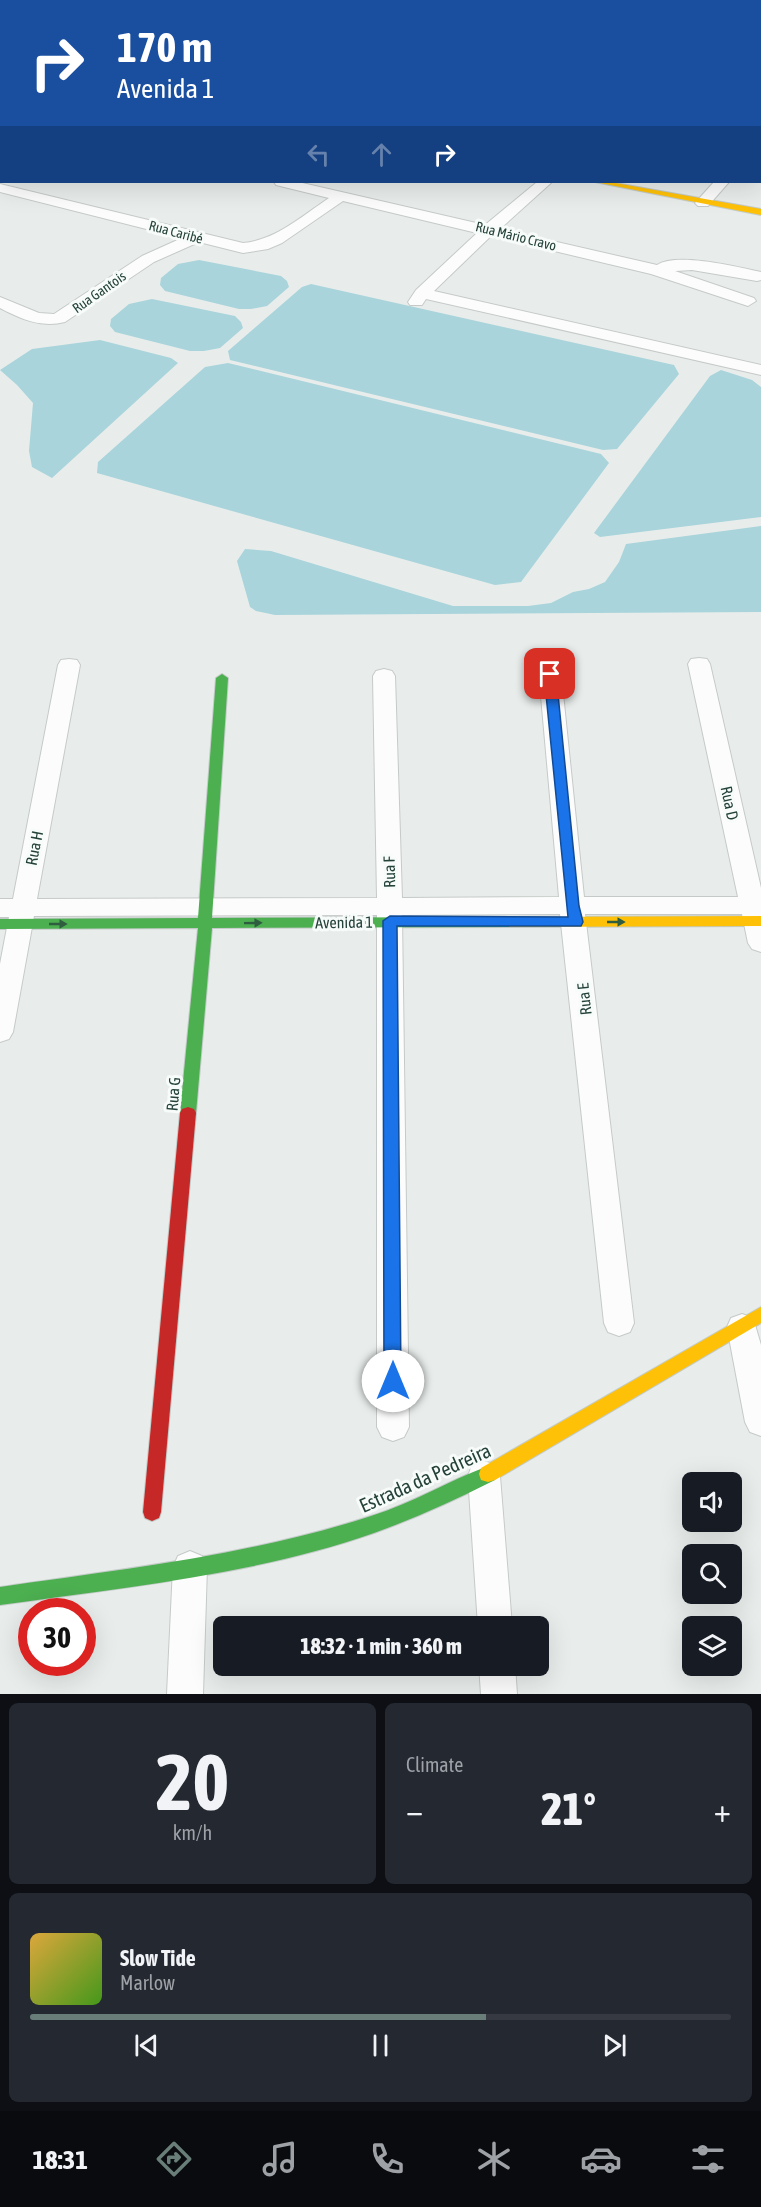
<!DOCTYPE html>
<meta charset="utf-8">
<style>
:root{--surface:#171b24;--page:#242831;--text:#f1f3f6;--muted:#9ea1a6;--line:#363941;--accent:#697e78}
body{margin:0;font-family:"Asap Condensed",sans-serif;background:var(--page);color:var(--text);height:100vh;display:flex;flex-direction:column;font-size:22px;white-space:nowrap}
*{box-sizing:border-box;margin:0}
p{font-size:20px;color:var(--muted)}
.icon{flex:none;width:33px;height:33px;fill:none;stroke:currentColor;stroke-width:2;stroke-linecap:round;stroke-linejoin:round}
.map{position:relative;height:1694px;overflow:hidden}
.drawer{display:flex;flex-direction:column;gap:9px;padding:9px;background:#0d0f14;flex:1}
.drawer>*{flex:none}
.guide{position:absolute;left:0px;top:0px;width:762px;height:183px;box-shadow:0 6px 24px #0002;background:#1a4fa0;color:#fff;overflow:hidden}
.fabs{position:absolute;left:682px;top:1472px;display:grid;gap:12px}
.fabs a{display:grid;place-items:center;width:60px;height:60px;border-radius:9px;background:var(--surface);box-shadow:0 6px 24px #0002;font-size:30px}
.speed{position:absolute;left:18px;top:1598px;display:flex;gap:12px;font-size:30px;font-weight:700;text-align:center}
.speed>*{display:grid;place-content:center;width:78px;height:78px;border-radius:50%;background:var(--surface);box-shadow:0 6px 24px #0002;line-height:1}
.speed .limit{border:9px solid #d22;background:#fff;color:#111}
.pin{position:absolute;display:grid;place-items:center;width:51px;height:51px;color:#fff;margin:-26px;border-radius:12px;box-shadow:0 3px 9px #0006}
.me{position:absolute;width:66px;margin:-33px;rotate:0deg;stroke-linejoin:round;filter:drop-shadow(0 0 4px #0008)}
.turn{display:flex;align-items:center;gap:21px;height:126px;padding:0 18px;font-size:27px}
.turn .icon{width:78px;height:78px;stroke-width:2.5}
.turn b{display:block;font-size:42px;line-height:51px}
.lanes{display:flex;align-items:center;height:57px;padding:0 18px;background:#0003;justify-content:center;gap:30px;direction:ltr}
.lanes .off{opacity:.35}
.big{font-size:45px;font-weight:800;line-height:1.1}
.drawer .card{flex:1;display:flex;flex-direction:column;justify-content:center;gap:9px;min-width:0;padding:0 21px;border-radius:9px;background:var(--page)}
.drawer .dial{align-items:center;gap:0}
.dial b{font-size:78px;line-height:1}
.song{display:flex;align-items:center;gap:18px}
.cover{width:72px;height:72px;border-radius:9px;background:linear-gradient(135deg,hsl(40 70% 55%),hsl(100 70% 35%))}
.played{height:6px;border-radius:3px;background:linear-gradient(90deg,var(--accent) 65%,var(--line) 65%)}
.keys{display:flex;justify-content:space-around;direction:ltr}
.heat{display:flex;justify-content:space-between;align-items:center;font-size:33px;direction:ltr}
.drawer .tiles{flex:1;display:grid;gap:9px;grid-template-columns:1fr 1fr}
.card:last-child{grid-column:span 2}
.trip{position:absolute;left:213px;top:1616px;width:336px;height:60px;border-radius:9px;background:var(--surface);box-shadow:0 6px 24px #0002;font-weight:800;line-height:60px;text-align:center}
.tabs{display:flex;height:96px;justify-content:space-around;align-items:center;background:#090b0e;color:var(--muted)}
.tabs .icon{width:42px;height:42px}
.tabs .active{color:var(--accent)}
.tabs b{font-size:27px;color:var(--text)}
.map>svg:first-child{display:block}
.water{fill:#a9d4db}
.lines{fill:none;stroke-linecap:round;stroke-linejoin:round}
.street-casing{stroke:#c5cac8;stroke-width:2}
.fast-casing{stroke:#c3cbc8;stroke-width:2}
.slow-casing{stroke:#c3cbc8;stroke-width:2}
.jam-casing{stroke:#c3cbc8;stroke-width:2}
.street{fill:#fcfcfc;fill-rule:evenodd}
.fast{fill:#4caf50;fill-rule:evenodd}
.slow{fill:#ffc107;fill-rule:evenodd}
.jam{fill:#c62828;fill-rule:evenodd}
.oneway{fill:#2e5d40}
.route{fill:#1a73e8;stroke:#114b97;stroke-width:1.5}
.labels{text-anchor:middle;stroke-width:6;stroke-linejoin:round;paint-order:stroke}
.far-street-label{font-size:14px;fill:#24423a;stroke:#f7fbf9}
.street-label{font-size:16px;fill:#24423a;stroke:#f7fbf9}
.near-street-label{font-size:20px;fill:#24423a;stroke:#f7fbf9}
</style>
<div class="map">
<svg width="761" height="1694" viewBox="0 0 761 1694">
<rect width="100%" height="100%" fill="#e8edeb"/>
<path class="water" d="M199 260 281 276 287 281 289 287 267 306 251 309H239L165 291 160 285 161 278 178 264Z
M311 284 674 365 679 374 617 449 603 450 230 360 228 351 302 287Z
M152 299 235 316 241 322 243 328 220 348 204 351H190L115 332 110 326 111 319 129 304Z
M100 340 171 358 178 363 52 478 32 467 29 451 33 403 17 385 0 370 32 349Z
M228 363 601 454 609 463 521 582 495 585 97 473 98 462 205 367Z
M721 370 752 380 761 387V517L600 537 594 533 710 376Z
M761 526V612L275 615 256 611 250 607 237 561 245 549 271 551 453 606H528L551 603 573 592 589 589 605 582 619 562 626 544Z"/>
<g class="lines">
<g class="street-casing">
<path id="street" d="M113 0H125V2H113Z
M222 0H234L235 2H223Z
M335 0H364L334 2Z
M542 0H554L555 2H543Z
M685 0H700L701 2H686Z
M0 84H2V92H0Z
M0 112H2V120H0Z
M761 145V154H760V145Z
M274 182H298L485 225 537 182H552L500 229 657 265C677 252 737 267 761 272V280L757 281 692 270 675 271 754 298 756 301 748 306 651 274 491 236 434 291 761 365V375L426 299 422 305H410L408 302 416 290 477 233 343 201 282 243 268 249 243 253 199 242 154 262 65 322C41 328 21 319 0 308V297L39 313 54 314 142 256 182 238 0 192V184L243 243C276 240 302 216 329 198L276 185Z
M714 182H729L708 206H698L695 203Z
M699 658 707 659 710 664 761 888V952L752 949 748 943 742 914H585L634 1323 630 1332 619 1336 608 1332 604 1323 560 914 402 915 409 1427 404 1437 393 1441 382 1437 377 1427V915L34 916 13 1032 9 1039 0 1042V964L9 917H0V899H13L58 665 61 660 69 659 77 660 80 665 37 899 377 898 373 676 376 671 384 669 392 671 395 676 402 898 559 897 539 674 542 669 550 667 558 669 561 674 584 897H738L688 664 691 659Z
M742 1314 753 1318 761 1345V1436L750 1432 745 1422 727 1327 731 1318Z
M484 1461 496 1465 500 1476 512 1626H478L468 1476 472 1465Z
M190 1551 202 1556 207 1567 203 1694H167L173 1567 178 1556Z
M479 1665H515L517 1694H481Z"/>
</g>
<g class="fast-casing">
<path id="fast" d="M222 674 228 678 212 918 510 917 517 922 510 927 212 928 196 1113 194 1117 188 1119 182 1117 180 1113 198 928 0 929V919L198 918 216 678Z
M488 1466 495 1468 497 1474 495 1480C455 1500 416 1518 374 1533 254 1575 125 1587 0 1605V1587C125 1569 251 1555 371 1516 413 1503 448 1481 488 1466Z"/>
</g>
<g class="slow-casing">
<path id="slow" d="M0 52H2V56H0Z
M595 182H610L761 209V215Z
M761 916V926L510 927 503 922 510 917Z
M761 1307V1323L495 1480 488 1482 481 1480 479 1474 481 1468Z"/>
</g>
<g class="jam-casing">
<path id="jam" d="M188 1107 194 1109 196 1113 161 1512 159 1518 152 1521 145 1518 143 1512 180 1113 182 1109Z"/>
</g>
<use href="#street" class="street"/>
<use href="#fast" class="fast"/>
<use href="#slow" class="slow"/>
<use href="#jam" class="jam"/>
</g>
<defs><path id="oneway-solid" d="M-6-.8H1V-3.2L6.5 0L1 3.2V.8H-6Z" transform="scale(1.5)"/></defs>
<g class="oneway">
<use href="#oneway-solid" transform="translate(616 922)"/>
<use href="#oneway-solid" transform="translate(253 923) rotate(-1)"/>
<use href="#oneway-solid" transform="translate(58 924)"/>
</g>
<path class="route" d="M550 670 556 674 579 906 583 922 581 926H397L401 1381 399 1386 393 1389 386 1386 384 1381 383 921 390 916 568 917 544 674Z"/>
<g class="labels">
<g class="far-street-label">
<text transform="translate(176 232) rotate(15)" y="5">Rua Caribé</text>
<text transform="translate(516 236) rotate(14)" y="5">Rua Mário Cravo</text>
<text transform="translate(99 292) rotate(-35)" y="5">Rua Gantois</text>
</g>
<g class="street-label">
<text transform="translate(730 803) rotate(78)" y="6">Rua D</text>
<text transform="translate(34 848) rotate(-79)" y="6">Rua H</text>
<text transform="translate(389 872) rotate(-91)" y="6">Rua F</text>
<text transform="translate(344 922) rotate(-1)" y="6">Avenida 1</text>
<text transform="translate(584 999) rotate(-96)" y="6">Rua E</text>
<text transform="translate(173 1094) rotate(-85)" y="6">Rua G</text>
</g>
<g class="near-street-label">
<text transform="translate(425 1478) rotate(-24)" y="7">Estrada da Pedreira</text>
</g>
</g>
</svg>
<div class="fabs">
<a><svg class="icon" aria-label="sound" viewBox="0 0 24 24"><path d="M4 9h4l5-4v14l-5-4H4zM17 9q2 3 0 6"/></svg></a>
<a><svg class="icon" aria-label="search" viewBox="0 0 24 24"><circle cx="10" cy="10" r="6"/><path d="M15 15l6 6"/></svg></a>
<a><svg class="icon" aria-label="layers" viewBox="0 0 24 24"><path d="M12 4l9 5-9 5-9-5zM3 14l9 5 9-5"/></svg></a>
</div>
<div class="speed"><div class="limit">30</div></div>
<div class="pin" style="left:550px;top:674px;background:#d93025"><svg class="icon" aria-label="arrive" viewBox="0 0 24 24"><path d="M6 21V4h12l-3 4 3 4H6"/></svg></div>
<svg class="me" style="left:393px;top:1381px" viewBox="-20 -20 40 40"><circle r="19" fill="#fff"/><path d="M0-13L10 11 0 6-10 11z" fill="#1a73e8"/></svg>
<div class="trip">18:32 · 1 min · 360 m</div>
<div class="guide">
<div class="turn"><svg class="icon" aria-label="right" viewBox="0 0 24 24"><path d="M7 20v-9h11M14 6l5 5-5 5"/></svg><div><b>170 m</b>Avenida 1</div></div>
<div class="lanes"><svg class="icon off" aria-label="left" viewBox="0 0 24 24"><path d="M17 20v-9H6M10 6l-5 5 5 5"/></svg><svg class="icon off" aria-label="ahead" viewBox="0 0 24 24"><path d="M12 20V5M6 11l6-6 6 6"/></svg><svg class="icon" aria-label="right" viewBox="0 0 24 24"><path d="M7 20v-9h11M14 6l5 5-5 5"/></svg></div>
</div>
</div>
<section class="drawer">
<div class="tiles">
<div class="card dial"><b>20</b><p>km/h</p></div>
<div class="card"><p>Climate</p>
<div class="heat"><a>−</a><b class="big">21°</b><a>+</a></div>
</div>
<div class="card">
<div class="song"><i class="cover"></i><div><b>Slow Tide</b><p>Marlow</p></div></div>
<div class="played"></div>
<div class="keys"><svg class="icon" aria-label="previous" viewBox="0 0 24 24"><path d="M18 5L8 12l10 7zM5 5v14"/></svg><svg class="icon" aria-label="pause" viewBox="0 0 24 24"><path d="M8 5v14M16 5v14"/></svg><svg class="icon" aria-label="next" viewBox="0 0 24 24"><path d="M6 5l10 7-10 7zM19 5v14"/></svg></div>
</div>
</div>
</section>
<nav class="tabs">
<b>18:31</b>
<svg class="icon active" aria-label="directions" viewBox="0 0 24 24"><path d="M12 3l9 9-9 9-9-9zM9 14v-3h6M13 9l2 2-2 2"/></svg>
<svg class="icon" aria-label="music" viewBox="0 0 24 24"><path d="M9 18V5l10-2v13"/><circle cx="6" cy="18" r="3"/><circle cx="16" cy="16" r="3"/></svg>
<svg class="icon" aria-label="phone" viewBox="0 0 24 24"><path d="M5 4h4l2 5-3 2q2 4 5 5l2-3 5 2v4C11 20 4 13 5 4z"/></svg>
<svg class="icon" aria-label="climate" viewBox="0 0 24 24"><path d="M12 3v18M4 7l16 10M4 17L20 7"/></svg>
<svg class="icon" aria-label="car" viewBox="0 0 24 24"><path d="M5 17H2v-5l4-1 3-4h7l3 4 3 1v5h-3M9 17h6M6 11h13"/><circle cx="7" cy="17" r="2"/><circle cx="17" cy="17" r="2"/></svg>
<svg class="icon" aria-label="filters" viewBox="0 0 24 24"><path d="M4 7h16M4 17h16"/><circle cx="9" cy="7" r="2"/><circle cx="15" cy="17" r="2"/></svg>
</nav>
